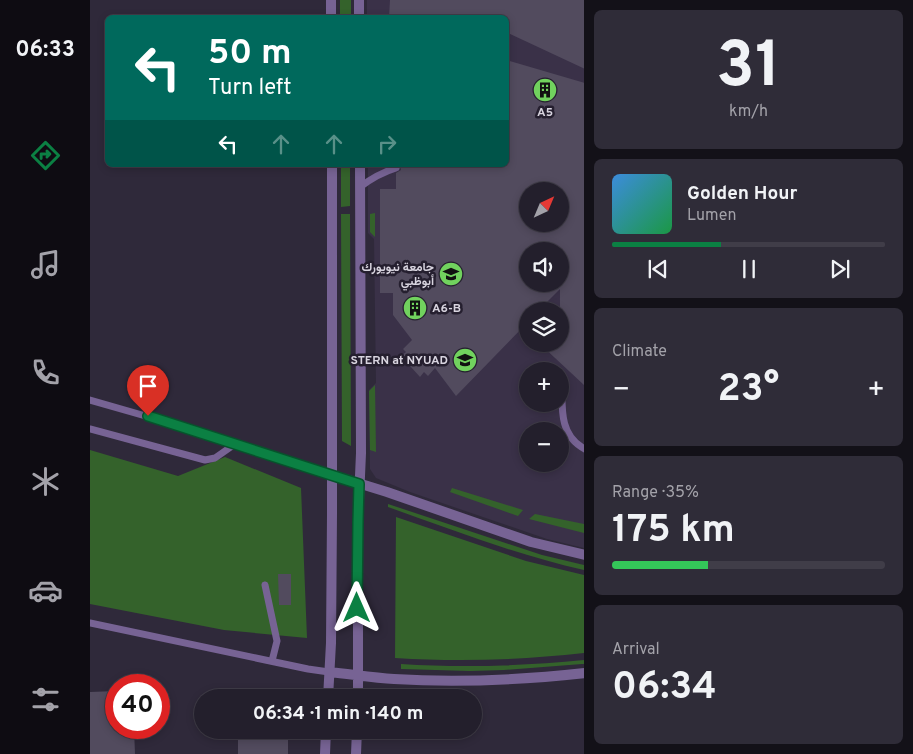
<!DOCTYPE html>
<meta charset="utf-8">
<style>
:root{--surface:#231f2c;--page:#2f2c38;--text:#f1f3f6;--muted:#a3a2a9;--line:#403d48;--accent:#0b8043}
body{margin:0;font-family:Overpass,Vazirmatn,sans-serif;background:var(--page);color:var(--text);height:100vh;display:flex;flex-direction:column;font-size:19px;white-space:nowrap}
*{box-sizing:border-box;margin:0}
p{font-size:16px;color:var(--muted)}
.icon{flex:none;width:28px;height:28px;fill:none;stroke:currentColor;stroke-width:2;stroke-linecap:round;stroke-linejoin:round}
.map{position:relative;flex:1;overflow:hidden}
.details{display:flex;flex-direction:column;gap:10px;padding:10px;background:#131118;width:329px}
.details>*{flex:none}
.banner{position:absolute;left:15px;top:15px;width:404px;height:152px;border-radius:8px;box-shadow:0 2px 8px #0003,0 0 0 1px var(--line);background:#00695c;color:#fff;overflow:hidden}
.needle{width:32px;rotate:44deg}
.fabs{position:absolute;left:429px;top:182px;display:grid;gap:10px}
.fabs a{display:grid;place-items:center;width:50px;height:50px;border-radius:50%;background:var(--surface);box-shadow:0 2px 8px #0003,0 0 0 1px var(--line);font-size:25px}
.speed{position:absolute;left:15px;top:674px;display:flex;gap:10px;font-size:25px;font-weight:700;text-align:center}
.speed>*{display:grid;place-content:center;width:65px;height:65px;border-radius:50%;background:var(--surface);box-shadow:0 2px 8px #0003,0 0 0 1px var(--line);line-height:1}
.speed .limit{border:8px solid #d22;background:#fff;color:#111}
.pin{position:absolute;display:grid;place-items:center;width:42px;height:42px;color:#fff;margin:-51px -21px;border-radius:50% 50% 50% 0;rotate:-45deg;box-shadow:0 0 5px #0007}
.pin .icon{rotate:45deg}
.me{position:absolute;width:55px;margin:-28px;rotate:0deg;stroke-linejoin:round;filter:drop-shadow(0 0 4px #0008)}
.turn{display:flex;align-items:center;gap:18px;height:105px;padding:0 20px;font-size:22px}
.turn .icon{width:65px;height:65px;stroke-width:2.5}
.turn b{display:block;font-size:35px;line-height:42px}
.lanes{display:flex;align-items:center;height:48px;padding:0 20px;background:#0003;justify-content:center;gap:25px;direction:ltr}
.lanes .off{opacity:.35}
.big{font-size:38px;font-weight:700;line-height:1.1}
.details .widget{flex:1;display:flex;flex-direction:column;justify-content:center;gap:8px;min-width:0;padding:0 18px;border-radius:8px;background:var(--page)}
.details .dial{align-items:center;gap:0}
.dial b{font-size:65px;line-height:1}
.song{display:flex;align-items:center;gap:15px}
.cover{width:60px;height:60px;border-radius:8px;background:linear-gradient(135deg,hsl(210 70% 55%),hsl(140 70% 35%))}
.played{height:5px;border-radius:2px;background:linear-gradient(90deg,var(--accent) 40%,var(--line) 40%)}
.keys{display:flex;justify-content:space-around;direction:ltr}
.heat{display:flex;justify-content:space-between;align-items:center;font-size:28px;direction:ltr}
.charge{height:8px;border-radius:4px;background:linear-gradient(90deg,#34c759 35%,var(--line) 0)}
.trip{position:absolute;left:104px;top:689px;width:288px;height:50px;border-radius:25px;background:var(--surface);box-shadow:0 2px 8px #0003,0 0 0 1px var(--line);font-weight:700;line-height:50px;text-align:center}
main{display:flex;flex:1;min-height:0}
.menu{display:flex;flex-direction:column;width:90px;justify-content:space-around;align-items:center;background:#0e0c12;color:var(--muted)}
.menu .icon{width:35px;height:35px}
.menu .on{color:var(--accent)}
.menu b{font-size:22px;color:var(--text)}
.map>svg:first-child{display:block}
.built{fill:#3a3148;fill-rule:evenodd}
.green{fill:#34622b}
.building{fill:#524b5e;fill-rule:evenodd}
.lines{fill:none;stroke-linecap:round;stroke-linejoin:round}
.service{stroke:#776394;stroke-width:7}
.tertiary{stroke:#776394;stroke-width:10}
.route-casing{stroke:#07532c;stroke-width:12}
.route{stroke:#0b8043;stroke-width:9}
.labels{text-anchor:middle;stroke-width:5;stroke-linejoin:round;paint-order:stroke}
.poi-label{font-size:12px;font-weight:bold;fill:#d8d4df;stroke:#251f2f;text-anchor:end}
</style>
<main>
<nav class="menu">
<b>06:33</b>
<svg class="icon on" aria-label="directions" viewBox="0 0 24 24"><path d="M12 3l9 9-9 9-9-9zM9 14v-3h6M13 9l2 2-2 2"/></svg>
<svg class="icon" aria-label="music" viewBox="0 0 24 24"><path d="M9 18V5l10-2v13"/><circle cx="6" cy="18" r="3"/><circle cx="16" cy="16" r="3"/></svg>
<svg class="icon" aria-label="phone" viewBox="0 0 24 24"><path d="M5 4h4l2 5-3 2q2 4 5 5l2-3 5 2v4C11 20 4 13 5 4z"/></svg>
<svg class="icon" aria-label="climate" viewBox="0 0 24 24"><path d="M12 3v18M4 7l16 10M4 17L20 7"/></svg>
<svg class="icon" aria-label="car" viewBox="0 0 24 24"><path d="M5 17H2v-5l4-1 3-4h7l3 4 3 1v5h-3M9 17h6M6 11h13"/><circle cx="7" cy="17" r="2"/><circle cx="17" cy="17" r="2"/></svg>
<svg class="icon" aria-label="filters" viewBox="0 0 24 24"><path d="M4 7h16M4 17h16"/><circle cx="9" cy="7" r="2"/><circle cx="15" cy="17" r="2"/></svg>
</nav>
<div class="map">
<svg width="495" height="754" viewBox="0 0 495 754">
<rect width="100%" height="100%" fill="#2f293a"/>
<path class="built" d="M277 0H494V548L457 539 320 492 286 478 280 469 279 390 286 383 284 239 278 233V165H416V18L277 17ZM438 191H470V224H438ZM438 251H470V284H438ZM438 311H470V344H438ZM438 371H470V404H438ZM438 431H470V464H438Z"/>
<path class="green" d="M250 0H261V17H250Z
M251 165H260V206L251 207Z
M285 213V237L280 232V214Z
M251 214H260L261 446 252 441Z
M285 385 286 452 280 450 279 391Z
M0 450 88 476 135 457 211 488 217 638 134 630 0 604Z
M362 488 433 510 428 516 360 492Z
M298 504 452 555 494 565V570C427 555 363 530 298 507Z
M445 514 494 524V533L439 519Z
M306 517 436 561 494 575V653C431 660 369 662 305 658Z
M495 660 494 664H492L414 670 380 671 311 669V664C372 668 433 666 495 660Z"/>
<path class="building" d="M300 0H495V69L416 32V18H299Z
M416 60 495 83V386L450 344H470V289L448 311H438V322L366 396 345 368 338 376 334 372 330 377 311 356 316 352 313 349 322 340 303 315V293H290V189H306V173L311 170 310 165H416ZM438 191H470V224H438ZM438 251H470V284H438Z
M188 574H201V605H189Z
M26 691V728H44L45 754H0V692Z
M148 730H198V754H148Z"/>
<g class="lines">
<path class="service" d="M270 187C282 178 293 172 306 168
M472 383C472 407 469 436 495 449
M0 400 87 425 242 475
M0 429 115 460 125 458 145 444
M175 585 187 641 182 661
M0 623 218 669 239 672"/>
<path class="tertiary" d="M241 0V18
M269 18V0
M242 475 297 492 441 542 495 555
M239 672C261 674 282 678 304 679 367 683 431 680 495 673
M238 698 241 643 242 514V165
M268 698V522L271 453 270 165
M235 754 236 730
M266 754 267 730"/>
</g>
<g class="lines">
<g class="route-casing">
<path id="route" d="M58 416 269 484 268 522 267 608"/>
</g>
<use href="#route" class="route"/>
</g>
<defs>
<g id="building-disc" transform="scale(1.25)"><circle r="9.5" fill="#71d25e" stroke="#251f2f"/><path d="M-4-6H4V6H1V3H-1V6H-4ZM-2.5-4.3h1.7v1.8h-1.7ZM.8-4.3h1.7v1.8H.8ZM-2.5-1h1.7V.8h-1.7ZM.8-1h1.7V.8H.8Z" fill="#111"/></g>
<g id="university-disc" transform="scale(1.25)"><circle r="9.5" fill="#71d25e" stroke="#251f2f"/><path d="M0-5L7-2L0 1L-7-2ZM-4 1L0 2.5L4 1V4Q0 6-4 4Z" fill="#111"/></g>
</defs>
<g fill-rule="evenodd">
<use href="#building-disc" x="455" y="90"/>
<use href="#university-disc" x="361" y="274"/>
<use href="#building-disc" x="325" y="308"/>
<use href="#university-disc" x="375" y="360"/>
</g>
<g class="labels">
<g class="poi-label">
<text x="455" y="116" text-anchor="middle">A5</text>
<text x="344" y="271">جامعة نيويورك<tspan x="344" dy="14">أبوظبي</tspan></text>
<text x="342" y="312" text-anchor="start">A6-B</text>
<text x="358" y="364">STERN at NYUAD</text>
</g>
</g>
</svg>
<div class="fabs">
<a><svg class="needle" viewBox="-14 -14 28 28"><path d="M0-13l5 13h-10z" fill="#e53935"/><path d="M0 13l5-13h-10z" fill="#a3a2a9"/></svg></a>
<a><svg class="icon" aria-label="sound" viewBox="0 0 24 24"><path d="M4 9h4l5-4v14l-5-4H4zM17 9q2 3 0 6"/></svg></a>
<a><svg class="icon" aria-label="layers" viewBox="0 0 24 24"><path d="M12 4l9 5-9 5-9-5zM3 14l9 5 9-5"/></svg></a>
<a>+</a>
<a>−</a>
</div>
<div class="speed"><div class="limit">40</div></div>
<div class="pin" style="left:58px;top:416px;background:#d93025"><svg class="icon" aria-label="arrive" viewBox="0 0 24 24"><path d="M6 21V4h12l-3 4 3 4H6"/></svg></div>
<svg class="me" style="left:267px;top:608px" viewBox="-20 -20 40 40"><path d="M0-17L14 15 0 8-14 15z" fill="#0b8043" stroke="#fff" stroke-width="4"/></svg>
<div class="trip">06:34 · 1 min · 140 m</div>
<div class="banner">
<div class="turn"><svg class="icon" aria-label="left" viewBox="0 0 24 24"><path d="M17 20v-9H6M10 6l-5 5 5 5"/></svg><div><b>50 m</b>Turn left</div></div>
<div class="lanes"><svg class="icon" aria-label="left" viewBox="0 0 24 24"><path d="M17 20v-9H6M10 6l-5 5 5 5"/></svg><svg class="icon off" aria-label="ahead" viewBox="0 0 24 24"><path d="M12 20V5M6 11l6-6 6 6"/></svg><svg class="icon off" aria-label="ahead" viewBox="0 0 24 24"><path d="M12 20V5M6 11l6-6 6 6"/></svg><svg class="icon off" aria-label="right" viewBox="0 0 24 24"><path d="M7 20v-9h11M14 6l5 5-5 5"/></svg></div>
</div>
</div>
<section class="details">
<div class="widget dial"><b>31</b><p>km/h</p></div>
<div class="widget">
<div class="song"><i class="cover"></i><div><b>Golden Hour</b><p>Lumen</p></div></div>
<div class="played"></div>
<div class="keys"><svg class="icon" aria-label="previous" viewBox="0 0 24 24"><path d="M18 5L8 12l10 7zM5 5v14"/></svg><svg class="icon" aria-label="pause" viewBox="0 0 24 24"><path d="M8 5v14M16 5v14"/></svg><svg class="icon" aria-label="next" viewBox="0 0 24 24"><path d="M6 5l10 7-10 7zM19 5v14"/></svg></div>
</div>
<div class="widget"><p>Climate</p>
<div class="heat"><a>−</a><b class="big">23°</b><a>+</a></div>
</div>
<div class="widget"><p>Range · 35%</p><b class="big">175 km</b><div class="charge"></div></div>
<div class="widget"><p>Arrival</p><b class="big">06:34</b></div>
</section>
</main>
